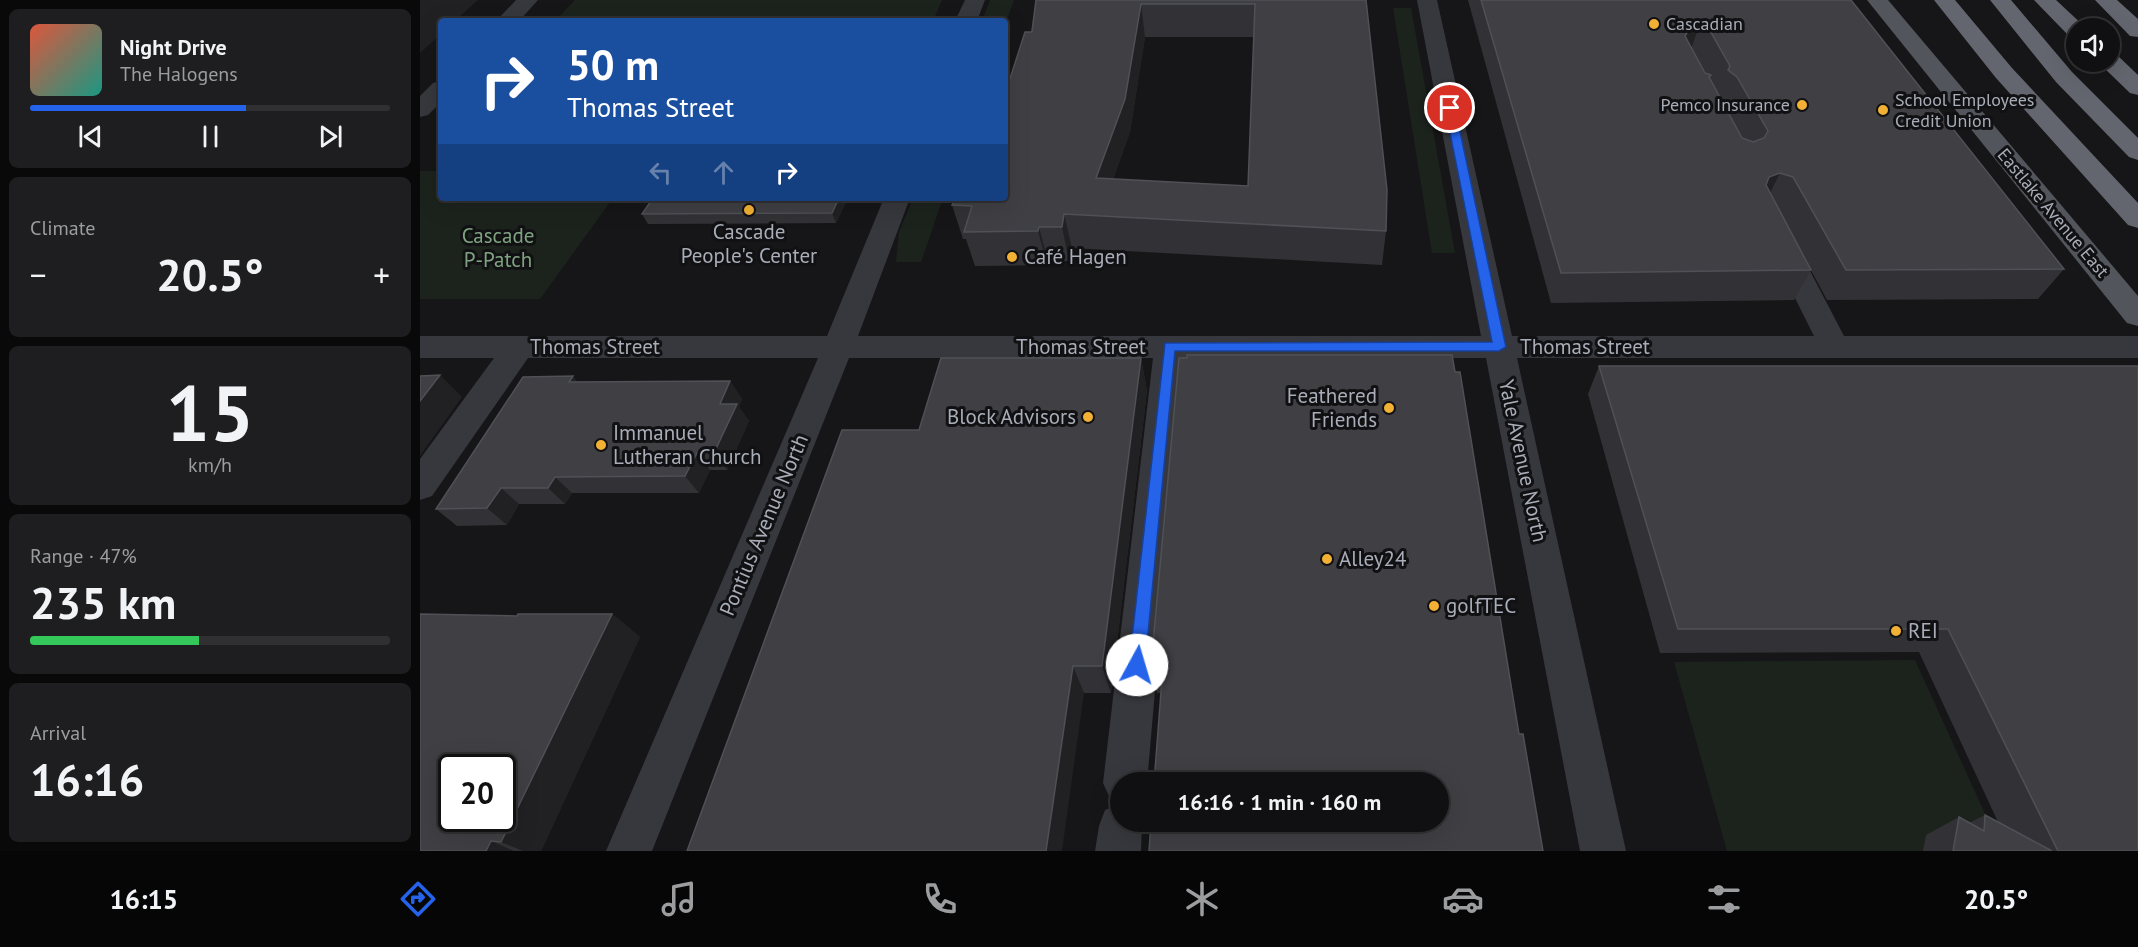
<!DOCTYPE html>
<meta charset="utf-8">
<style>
:root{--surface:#101012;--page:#1e1e20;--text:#f1f3f6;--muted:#9c9d9f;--line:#303032;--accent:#2563eb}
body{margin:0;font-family:"PT Sans",sans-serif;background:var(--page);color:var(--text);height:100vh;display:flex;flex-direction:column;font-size:22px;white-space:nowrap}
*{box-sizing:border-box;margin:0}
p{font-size:20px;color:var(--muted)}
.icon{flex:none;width:33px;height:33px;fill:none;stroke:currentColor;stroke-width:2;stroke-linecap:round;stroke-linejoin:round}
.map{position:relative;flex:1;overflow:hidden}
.drawer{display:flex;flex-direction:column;gap:9px;padding:9px;background:#09090a;width:420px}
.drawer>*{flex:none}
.guide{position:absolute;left:18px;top:18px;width:570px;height:183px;border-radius:6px;box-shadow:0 6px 24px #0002,0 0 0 2px var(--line);background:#1a4fa0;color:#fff;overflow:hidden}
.buttons{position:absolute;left:1646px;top:18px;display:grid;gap:12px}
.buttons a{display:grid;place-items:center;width:54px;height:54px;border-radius:50%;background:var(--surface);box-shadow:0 6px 24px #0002,0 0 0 2px var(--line);font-size:30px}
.speed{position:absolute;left:18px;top:754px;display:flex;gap:12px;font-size:30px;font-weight:700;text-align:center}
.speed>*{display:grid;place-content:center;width:78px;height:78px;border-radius:50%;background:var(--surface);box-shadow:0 6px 24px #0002,0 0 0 2px var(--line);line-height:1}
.speed .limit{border:3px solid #111;border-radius:9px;background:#fff;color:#111}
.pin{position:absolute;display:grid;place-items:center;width:51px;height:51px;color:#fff;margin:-26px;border:3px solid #fff;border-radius:50%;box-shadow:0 2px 6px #0007}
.me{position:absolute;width:66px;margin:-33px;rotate:6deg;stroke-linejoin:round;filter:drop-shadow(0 0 4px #0008)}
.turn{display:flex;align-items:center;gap:21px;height:126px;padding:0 30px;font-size:27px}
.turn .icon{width:78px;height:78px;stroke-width:2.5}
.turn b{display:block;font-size:42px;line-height:51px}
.lanes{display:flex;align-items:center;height:57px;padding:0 30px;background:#0003;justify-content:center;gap:30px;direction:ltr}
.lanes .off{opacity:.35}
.big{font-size:45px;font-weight:700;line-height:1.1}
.drawer .widget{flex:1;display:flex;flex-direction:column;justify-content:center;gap:9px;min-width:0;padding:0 21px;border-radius:9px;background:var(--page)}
.drawer .dial{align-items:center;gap:0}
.dial b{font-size:78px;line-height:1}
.song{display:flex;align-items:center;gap:18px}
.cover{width:72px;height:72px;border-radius:9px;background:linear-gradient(135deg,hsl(10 70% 55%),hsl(170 70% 35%))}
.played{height:6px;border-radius:3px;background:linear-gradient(90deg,var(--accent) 60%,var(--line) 60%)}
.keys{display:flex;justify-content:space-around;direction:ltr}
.heat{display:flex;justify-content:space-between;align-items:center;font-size:33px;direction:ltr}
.charge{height:9px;border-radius:4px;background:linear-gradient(90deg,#34c759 47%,var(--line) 0)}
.trip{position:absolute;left:690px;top:772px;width:339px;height:60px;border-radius:30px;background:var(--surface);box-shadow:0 6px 24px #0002,0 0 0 2px var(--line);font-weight:700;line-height:60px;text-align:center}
.menu{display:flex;height:96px;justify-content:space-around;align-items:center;background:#060607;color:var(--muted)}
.menu .icon{width:42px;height:42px}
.menu .active{color:var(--accent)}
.menu b{font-size:27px;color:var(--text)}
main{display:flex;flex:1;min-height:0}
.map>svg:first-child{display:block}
.green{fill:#1c231d}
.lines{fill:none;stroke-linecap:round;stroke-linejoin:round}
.minor{fill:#37383d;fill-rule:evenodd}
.major{fill:#53555c;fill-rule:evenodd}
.highway{fill:#63666e;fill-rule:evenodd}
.wall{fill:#323236;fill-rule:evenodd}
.shaded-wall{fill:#212124}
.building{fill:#3f3f44;stroke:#4f5156;stroke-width:1.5;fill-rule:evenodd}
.route{fill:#2563eb;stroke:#184099;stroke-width:1.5}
.poi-dot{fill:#f2b134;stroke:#111113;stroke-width:2}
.labels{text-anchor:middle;stroke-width:6;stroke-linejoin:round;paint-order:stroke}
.far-poi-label{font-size:18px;fill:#a8adb8;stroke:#111113;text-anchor:start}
.far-street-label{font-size:18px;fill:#a8adb8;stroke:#111113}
.poi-label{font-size:21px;fill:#a8adb8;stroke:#111113;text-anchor:start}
.park-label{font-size:21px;fill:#7fa381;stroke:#111113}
.street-label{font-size:21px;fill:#a8adb8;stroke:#111113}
</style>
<main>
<section class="drawer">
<div class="widget">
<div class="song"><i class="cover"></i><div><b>Night Drive</b><p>The Halogens</p></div></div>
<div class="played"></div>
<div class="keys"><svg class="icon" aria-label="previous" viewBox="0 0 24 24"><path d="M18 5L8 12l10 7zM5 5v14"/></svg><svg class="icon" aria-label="pause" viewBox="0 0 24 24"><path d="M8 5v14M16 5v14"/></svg><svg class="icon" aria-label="next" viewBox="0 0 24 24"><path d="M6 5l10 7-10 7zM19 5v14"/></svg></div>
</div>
<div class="widget"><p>Climate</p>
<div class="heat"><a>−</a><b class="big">20.5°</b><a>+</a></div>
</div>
<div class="widget dial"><b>15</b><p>km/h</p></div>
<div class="widget"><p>Range · 47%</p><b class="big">235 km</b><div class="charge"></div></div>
<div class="widget"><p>Arrival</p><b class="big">16:16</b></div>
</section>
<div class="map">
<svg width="1718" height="851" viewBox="0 0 1718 851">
<rect width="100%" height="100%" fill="#161618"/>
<path class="green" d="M155 0H522L513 21H135Z
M570 0H594L585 25V21H562Z
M973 8H991L1035 253H1012Z
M0 171H21V198H193L120 299H0Z
M493 198H523L501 262H476L479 232Z
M1495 660 1582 851H1307L1254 662Z"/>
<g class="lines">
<path class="minor" d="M96 0H118L99 21H76Z
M545 0H565L557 21H535Z
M997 0H1017L1092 336H1394L1348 244 1352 238 1362 235 1372 238 1376 244 1424 336H1718V358H1097L1206 851H1160L1066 358H764L727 783H700V803L690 798 683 783 733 358H429L232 851H186L398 358H108L12 496 0 500V459L74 358H0V336H407L464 198H490L438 336H1061Z
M21 81V102L8 115 0 117V96L13 83Z
M700 804V822H722L721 851H675L679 826 685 810Z"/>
<path class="major" d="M1447 0H1468L1718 296V326L1707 323Z"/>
<path class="highway" d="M1514 0H1535L1592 68 1718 203V228L1708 225 1576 78Z
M1570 0H1591L1652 72 1718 138V160L1709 157 1636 82Z
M1614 0H1636L1666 28H1656V36L1648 35Z
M1675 0H1697L1718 19V37L1710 36Z
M1689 53 1697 55 1718 75V95L1710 93 1681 65 1679 62H1689Z"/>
</g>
<path class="wall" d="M616 0H946L966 231 962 265 652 248 649 261H628L627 265 555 266 546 239H543L532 205 585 198ZM725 37H834L828 186 693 179 710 132Z
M1048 0H1431L1644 269 1618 299 1407 300 1357 207 1391 270 1374 300 1131 303Z
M233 198H428L416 223 228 224 222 214Z
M721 358 727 391 691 693H664L499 430Z
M1179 366H1718V851H1503L1506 835 1539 817 1549 823 1565 815 1578 822 1499 652 1240 653 1168 394Z
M1035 372 741 693H737L731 666Z
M310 381 322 399 319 407 329 421 307 470H290L279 493H152L145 504H99L87 525 37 526 16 509 158 382Z
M192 614 220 637 121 851H0L97 616Z"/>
<path class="shaded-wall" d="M0 0H58L35 21H21V34L0 53Z
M721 4 725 37 710 132 682 212 676 178Z
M1279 26 1269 55 1265 36 1270 28Z
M1360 173 1345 203 1334 207 1349 177Z
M419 198H428L416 223 412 213Z
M644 214 652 248 649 261 642 227Z
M619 227 628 261 627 265 618 231Z
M721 358 727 391 691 693 682 666Z
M20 375 42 397 0 456V401Z
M153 376 168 394 149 382Z
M310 381 322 399 319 407 329 421 307 470 294 453 300 404Z
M277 453 290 470 279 493 265 476Z
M135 477 152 493 145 504 128 488Z
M81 488 99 504 87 525 67 508Z
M192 614 220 637 121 851H103L81 842Z
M653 666 664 693 642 851H626Z
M71 841 94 851H66Z"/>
<path class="building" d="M616 0H946L967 190 966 231 644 214 642 227H619L618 231 544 232 552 206 532 205 536 198H585V94L605 32H612ZM721 4H835L828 186 676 178 705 99Z
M1061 0H1431L1644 269 1426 270 1373 177 1360 173 1349 177 1346 185 1391 270 1141 273ZM1279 26 1289 29 1310 66 1308 70 1317 77 1348 131 1344 138 1333 142 1322 138 1289 77 1291 75 1285 73 1265 36 1270 28Z
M233 198H419L412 213 222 214Z
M767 355H1032L1035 372H1040L1099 734H1103L1123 851H729L731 822H1018V783H734L743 666H731L759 358H767Z
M521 358H721L682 666H653L626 851H267L422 430H499Z
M1179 366H1718V851H1638L1528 629H1258Z
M20 375 0 401V376Z
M153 376 149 382 310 381 300 404H317L294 453H277L265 476 135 477 128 488H81L67 508 16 509 103 377Z
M0 614 97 616 98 614H192L81 842 71 841 66 851H0ZM32 768H82V819H32Z
M1565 815 1632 851H1533L1539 817 1564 831Z"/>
<path class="route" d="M1030 105 1035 108 1086 347 1079 351H755L725 665 723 671 717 673 711 671 709 665 745 343 1072 342 1025 108Z"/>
<g class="poi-dot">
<circle cx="1234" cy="24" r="6"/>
<circle cx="1382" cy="105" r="6"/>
<circle cx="1463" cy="110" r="6"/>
<circle cx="329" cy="210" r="6"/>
<circle cx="592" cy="257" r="6"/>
<circle cx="969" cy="408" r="6"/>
<circle cx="668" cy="417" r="6"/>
<circle cx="181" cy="445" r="6"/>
<circle cx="907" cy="559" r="6"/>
<circle cx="1014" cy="606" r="6"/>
<circle cx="1476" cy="631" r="6"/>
</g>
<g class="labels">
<g class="far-poi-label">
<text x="1246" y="30">Cascadian</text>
<text x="1475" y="106">School Employees<tspan x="1475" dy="21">Credit Union</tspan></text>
<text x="1370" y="111" text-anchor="end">Pemco Insurance</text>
</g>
<g class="far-street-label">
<text transform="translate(1633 213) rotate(50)" y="6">Eastlake Avenue East</text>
</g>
<g class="poi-label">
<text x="329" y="239" text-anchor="middle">Cascade<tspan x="329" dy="24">People's Center</tspan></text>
<text x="604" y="264">Café Hagen</text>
<text x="957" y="403" text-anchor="end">Feathered<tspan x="957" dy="24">Friends</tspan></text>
<text x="656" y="424" text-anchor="end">Block Advisors</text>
<text x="193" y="440">Immanuel<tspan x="193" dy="24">Lutheran Church</tspan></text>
<text x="919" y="566">Alley24</text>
<text x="1026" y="613">golfTEC</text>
<text x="1488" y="638">REI</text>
</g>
<g class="park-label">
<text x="78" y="243">Cascade<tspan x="78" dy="24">P-Patch</tspan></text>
</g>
<g class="street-label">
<text x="175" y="354">Thomas Street</text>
<text x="661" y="354">Thomas Street</text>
<text x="1165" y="354">Thomas Street</text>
<text transform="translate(1103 461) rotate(78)" y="7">Yale Avenue North</text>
<text transform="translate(344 525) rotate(-67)" y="7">Pontius Avenue North</text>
</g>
</g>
</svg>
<div class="buttons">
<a><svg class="icon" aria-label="sound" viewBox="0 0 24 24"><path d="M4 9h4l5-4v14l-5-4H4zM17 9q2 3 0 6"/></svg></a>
</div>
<div class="speed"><div class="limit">20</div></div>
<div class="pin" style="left:1030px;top:108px;background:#d93025"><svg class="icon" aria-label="arrive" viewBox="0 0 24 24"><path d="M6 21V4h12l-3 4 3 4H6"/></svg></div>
<svg class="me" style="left:717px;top:665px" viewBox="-20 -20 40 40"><circle r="19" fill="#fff"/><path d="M0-13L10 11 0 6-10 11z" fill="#2563eb"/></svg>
<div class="trip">16:16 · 1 min · 160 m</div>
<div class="guide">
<div class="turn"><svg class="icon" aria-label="right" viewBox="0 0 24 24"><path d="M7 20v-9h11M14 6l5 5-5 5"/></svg><div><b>50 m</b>Thomas Street</div></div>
<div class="lanes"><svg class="icon off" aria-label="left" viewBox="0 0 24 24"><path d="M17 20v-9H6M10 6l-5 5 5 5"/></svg><svg class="icon off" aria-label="ahead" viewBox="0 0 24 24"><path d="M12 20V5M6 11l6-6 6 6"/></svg><svg class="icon" aria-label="right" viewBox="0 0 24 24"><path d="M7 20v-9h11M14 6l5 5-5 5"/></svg></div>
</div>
</div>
</main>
<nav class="menu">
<b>16:15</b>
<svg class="icon active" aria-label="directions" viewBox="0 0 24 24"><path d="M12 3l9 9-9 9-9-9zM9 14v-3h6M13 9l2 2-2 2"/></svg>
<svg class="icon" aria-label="music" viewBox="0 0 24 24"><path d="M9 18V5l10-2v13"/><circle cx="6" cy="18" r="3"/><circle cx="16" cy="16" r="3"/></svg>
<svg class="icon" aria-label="phone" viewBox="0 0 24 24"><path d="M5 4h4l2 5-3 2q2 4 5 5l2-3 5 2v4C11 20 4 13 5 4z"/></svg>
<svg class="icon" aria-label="climate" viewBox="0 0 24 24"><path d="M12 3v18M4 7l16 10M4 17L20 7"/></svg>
<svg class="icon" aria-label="car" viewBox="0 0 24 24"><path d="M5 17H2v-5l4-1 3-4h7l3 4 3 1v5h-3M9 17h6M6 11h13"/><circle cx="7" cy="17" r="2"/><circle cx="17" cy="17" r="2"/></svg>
<svg class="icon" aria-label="filters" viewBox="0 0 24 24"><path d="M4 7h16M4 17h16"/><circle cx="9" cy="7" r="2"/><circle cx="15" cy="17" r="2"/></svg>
<b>20.5°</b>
</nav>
